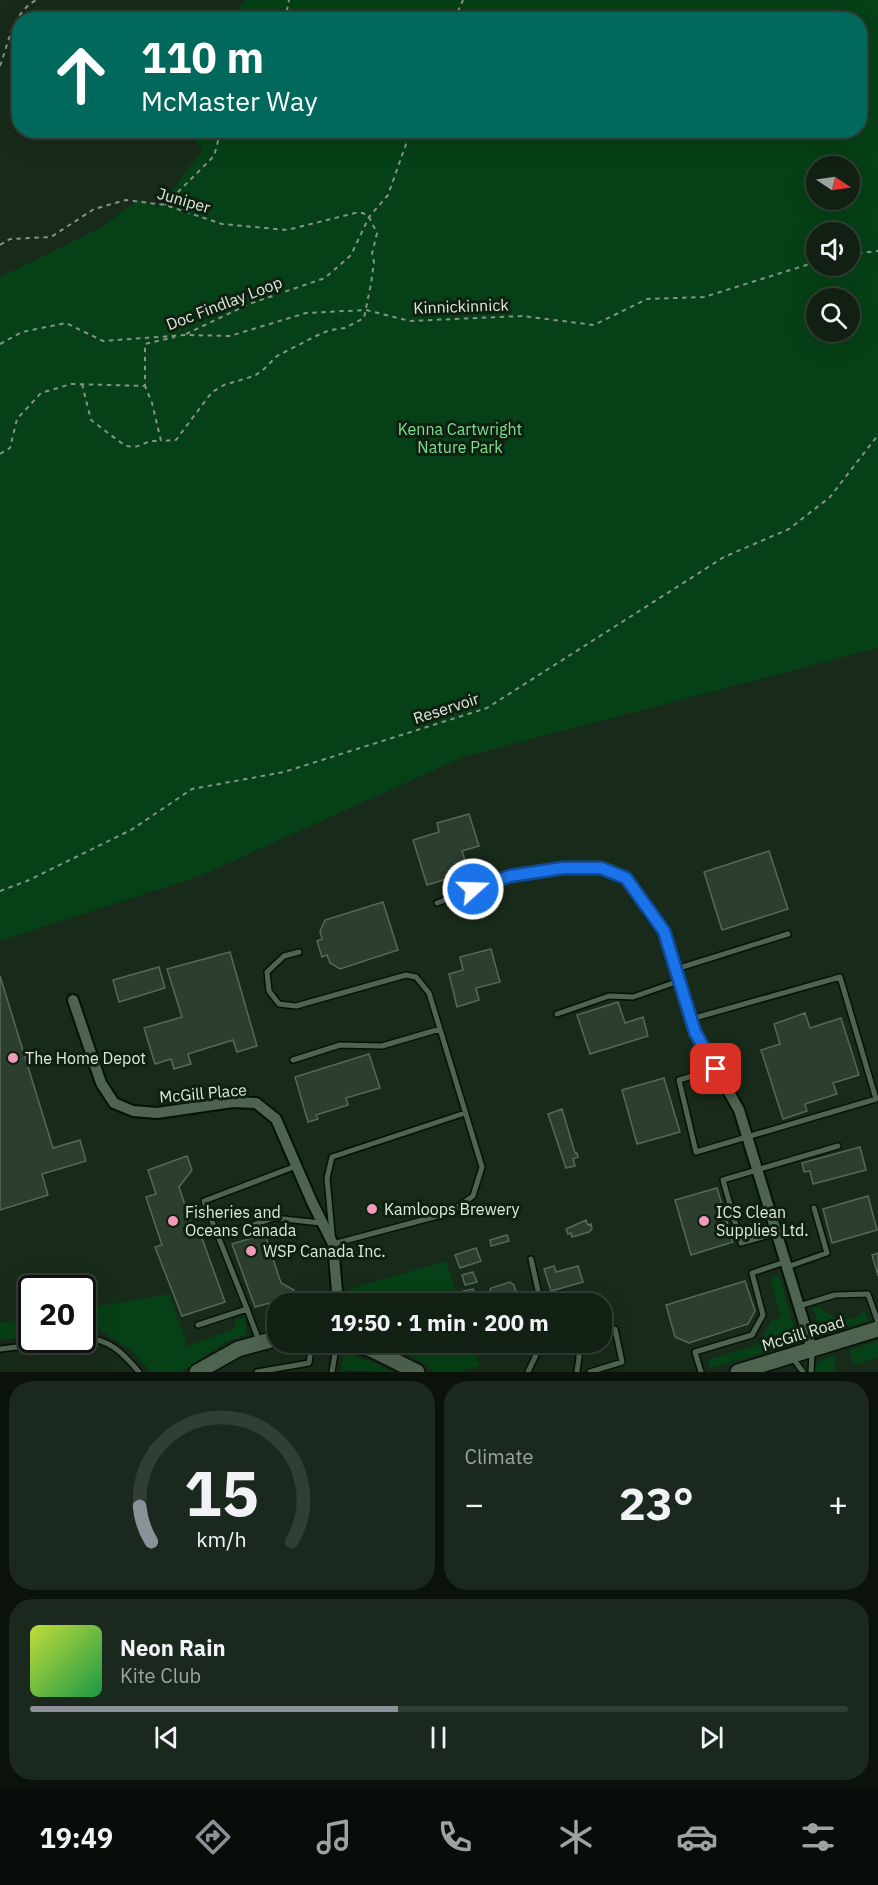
<!DOCTYPE html>
<meta charset="utf-8">
<style>
:root{--surface:#122014;--page:#1b281d;--text:#f1f3f6;--muted:#9ca3a0;--line:#313e34;--accent:#8c9099}
body{margin:0;font-family:"IBM Plex Sans",sans-serif;background:var(--page);color:var(--text);height:100vh;display:flex;flex-direction:column;font-size:22px;white-space:nowrap}
*{box-sizing:border-box;margin:0}
p{font-size:20px;color:var(--muted)}
.icon{flex:none;width:33px;height:33px;fill:none;stroke:currentColor;stroke-width:2;stroke-linecap:round;stroke-linejoin:round}
.map{position:relative;height:1372px;overflow:hidden}
.panel{display:flex;flex-direction:column;gap:9px;padding:9px;background:#0a120b;flex:1}
.panel>*{flex:none}
.guide{position:absolute;left:12px;top:12px;width:855px;height:126px;border-radius:24px;box-shadow:0 6px 24px #0002,0 0 0 2px var(--line);background:#00695c;color:#fff;overflow:hidden}
.needle{width:39px;rotate:103deg}
.controls{position:absolute;left:806px;top:156px;display:grid;gap:12px}
.controls a{display:grid;place-items:center;width:54px;height:54px;border-radius:50%;background:var(--surface);box-shadow:0 6px 24px #0002,0 0 0 2px var(--line);font-size:30px}
.speed{position:absolute;left:18px;top:1275px;display:flex;gap:12px;font-size:30px;font-weight:700;text-align:center}
.speed>*{display:grid;place-content:center;width:78px;height:78px;border-radius:50%;background:var(--surface);box-shadow:0 6px 24px #0002,0 0 0 2px var(--line);line-height:1}
.speed .limit{border:3px solid #111;border-radius:9px;background:#fff;color:#111}
.pin{position:absolute;display:grid;place-items:center;width:51px;height:51px;color:#fff;margin:-26px;border-radius:12px;box-shadow:0 3px 9px #0006}
.me{position:absolute;width:66px;margin:-33px;rotate:70deg;stroke-linejoin:round;filter:drop-shadow(0 0 4px #0008)}
.turn{display:flex;align-items:center;gap:21px;height:126px;padding:0 30px;font-size:27px}
.turn .icon{width:78px;height:78px;stroke-width:2.5}
.turn b{display:block;font-size:42px;line-height:51px}
.big{font-size:45px;font-weight:700;line-height:1.1}
.panel .widget{flex:1;display:flex;flex-direction:column;justify-content:center;gap:9px;min-width:0;padding:0 21px;border-radius:24px;background:var(--page)}
.panel .dial{align-items:center;gap:0}
.dial svg{height:156px;overflow:visible;fill:none;stroke:var(--line);stroke-width:7;stroke-linecap:round;text-anchor:middle}
.dial text{fill:var(--text);stroke:none}
.song{display:flex;align-items:center;gap:18px}
.cover{width:72px;height:72px;border-radius:9px;background:linear-gradient(135deg,hsl(70 70% 55%),hsl(140 70% 35%))}
.played{height:6px;border-radius:3px;background:linear-gradient(90deg,var(--accent) 45%,var(--line) 45%)}
.keys{display:flex;justify-content:space-around;direction:ltr}
.heat{display:flex;justify-content:space-between;align-items:center;font-size:33px;direction:ltr}
.panel .tiles{flex:1;display:grid;gap:9px;grid-template-columns:1fr 1fr}
.widget:last-child{grid-column:span 2}
.trip{position:absolute;left:267px;top:1293px;width:345px;height:60px;border-radius:24px;background:var(--surface);box-shadow:0 6px 24px #0002,0 0 0 2px var(--line);font-weight:700;line-height:60px;text-align:center}
.dock{display:flex;height:96px;justify-content:space-around;align-items:center;background:#070d08;color:var(--muted)}
.dock .icon{width:42px;height:42px}
.dock .current{color:var(--accent)}
.dock b{font-size:27px;color:var(--text)}
.map>svg:first-child{display:block}
.green{fill:#064016;fill-rule:evenodd}
.building{fill:#2c3f2e;stroke:#556957;stroke-width:1.5}
.lines{fill:none;stroke-linecap:round;stroke-linejoin:round}
.lane-casing{stroke:#031205;stroke-width:8}
.street-casing{stroke:#031205;stroke-width:14}
.secondary-casing{stroke:#031205;stroke-width:18}
.path{stroke:#849385;stroke-width:2;stroke-dasharray:4.5 4.5;stroke-linecap:butt}
.lane{stroke:#4f6351;stroke-width:5}
.street{stroke:#4f6351;stroke-width:10}
.secondary{stroke:#4f6351;stroke-width:15}
.route-casing{stroke:#114b97;stroke-width:15}
.route{stroke:#1a73e8;stroke-width:10}
.poi-dot{fill:#ef9ab8;stroke:#0f2011;stroke-width:2}
.labels{text-anchor:middle;stroke-width:6;stroke-linejoin:round;paint-order:stroke}
.street-label{font-size:16px;fill:#dee9de;stroke:#0f2011}
.park-label{font-size:16px;fill:#7fe08d;stroke:#0f2011}
.poi-label{font-size:16px;fill:#dee9de;stroke:#0f2011;text-anchor:start}
</style>
<div class="map">
<svg width="878" height="1372" viewBox="0 0 878 1372">
<rect width="100%" height="100%" fill="#182a1a"/>
<path class="green" d="M245 0H878V648L463 757 200 876 0 941V277L100 228 139 199 160 207 203 149 187 131 860 130V20L232 19ZM816 166H849V200H816ZM816 232H849V266H816ZM816 298H849V332H816Z
M15 55H19V96L10 99Z
M446 1261 460 1303H349V1289Z
M779 1276 795 1331 792 1340 786 1346 711 1368 708 1360 759 1344 771 1321 781 1317 770 1279Z
M169 1294 188 1346 236 1328 234 1319 245 1318 247 1334 226 1342 181 1372H151L131 1350 96 1328 83 1330V1309Z
M819 1306C831 1319 839 1320 856 1318L864 1309 868 1321 835 1330 828 1331 819 1325 813 1308Z
M31 1317V1336L0 1340V1323Z
M878 1341V1358L854 1365 849 1350Z
M388 1343H472L480 1366 459 1372H435L422 1362Z
M344 1353 370 1361 392 1372 347 1370 341 1372Z
M834 1355 835 1372H798Z"/>
<path class="building" d="M469 814 479 846 462 851 469 872 427 885 413 840 439 832 437 823Z
M769 851 788 909 722 930 704 872Z
M383 902 398 950 340 969 330 963 327 955 322 957 317 941 322 939 320 931 325 920Z
M491 949 500 982 476 988 479 1000 457 1007 449 974 463 970 460 957Z
M230 952 257 1046 237 1052 233 1040 188 1054 191 1064 174 1069 171 1059 155 1064 144 1028 182 1017 167 969Z
M159 967 165 988 119 1002 113 980Z
M0 976 53 1148 80 1140 86 1161 42 1174 48 1195 0 1210Z
M618 1002 625 1023 643 1017 648 1036 590 1054 577 1015Z
M805 1013 810 1028 841 1018 859 1075 833 1083 837 1094 805 1104 807 1111 783 1119 761 1050 780 1044 774 1024Z
M369 1054 380 1088 346 1098 348 1105 316 1115 318 1119 308 1122 295 1077Z
M664 1078 680 1132 637 1144 622 1090Z
M562 1109 575 1153H577L578 1157 573 1159 575 1166 566 1168 548 1114Z
M860 1147 866 1170 813 1184 810 1171 804 1172 802 1163Z
M187 1156 192 1170 179 1187 195 1235 200 1233 225 1302 182 1316 155 1247 162 1245 146 1197 156 1194 148 1170Z
M717 1188 733 1242 691 1255 675 1200Z
M868 1196 877 1230 832 1243 823 1209Z
M586 1220 588 1225 591 1224 592 1229 589 1232 572 1237 571 1233 568 1234 566 1229Z
M265 1234 281 1283 294 1290 288 1304 281 1300 255 1307 232 1244Z
M507 1235 509 1241 491 1246 490 1240Z
M476 1248 481 1261 460 1268 455 1255Z
M878 1253V1276L872 1255Z
M554 1266 556 1272 578 1266 583 1282 551 1291 544 1269Z
M473 1272 477 1282 465 1285 462 1275Z
M745 1281 755 1311 748 1324 689 1343 675 1337 666 1305Z
M510 1282 514 1285 520 1304H462L463 1297H465L463 1291 473 1289 475 1293 481 1292 484 1293 489 1292 491 1288Z
M474 1342H492L490 1343 491 1348 483 1351 481 1345 478 1346Z"/>
<g class="lines">
<g class="lane-casing">
<path id="lane" d="M437 903 510 876 563 868H601L626 878 649 912
M299 952 284 956 267 972 269 991 279 1004 296 1006 406 975 416 977 429 993 482 1167 473 1196 449 1213 333 1244 327 1178 332 1157 465 1113
M676 969 788 934
M557 1014 609 996 633 997 679 981
M691 1019 840 977 876 1099 696 1152 679 1080 716 1069
M293 1060 340 1045 382 1046 440 1029
M235 1231 274 1218 321 1223
M777 1233 741 1243 723 1180 838 1146
M531 1259 541 1304
M787 1267 827 1253 814 1208
M799 1306 835 1295 868 1294 878 1322
M247 1309 259 1341
M198 1325 247 1309 204 1201 296 1166
M82 1339C107 1336 124 1354 139 1372
M0 1349 76 1340
M792 1357 803 1372
M257 1372 309 1363 312 1342
M332 1372 337 1342
M528 1372 542 1342
M577 1372 581 1342
M590 1372 622 1362 615 1329 602 1332
M701 1372 695 1352 752 1335 763 1315 752 1273 785 1262
M811 1372 812 1353"/>
</g>
<g class="street-casing">
<path id="street" d="M649 912 664 931 695 1032 739 1110 812 1349
M73 1000 101 1083 114 1103 133 1111 157 1113 233 1102 256 1103 276 1119 312 1202 333 1244 338 1304"/>
</g>
<g class="secondary-casing">
<path id="secondary" d="M342 1342 371 1349 417 1372
M197 1372 238 1349 278 1338
M738 1372 878 1329"/>
</g>
<path class="path" d="M285 20 289 0
M454 20 463 0
M0 66C9 42 12 14 36 0
M165 205 214 156 221 130
M0 245 10 239 51 237 94 209 126 200 165 205 222 224 287 230 355 213H363L369 217 377 233 372 254 374 262 371 284 364 318 345 328 330 330 316 336 277 356 262 371 254 376 224 385 212 392 176 440 161 441
M849 254 878 251
M186 334 249 304 325 278 351 255 369 217 388 195 411 130
M0 344 22 332 66 323 103 341 185 335 230 336 306 313 366 310 410 321 522 316 594 325 647 299 704 297 816 262
M82 384 91 420 116 439 126 446 135 447 151 441H161L152 403 145 386
M0 454 10 448 17 419 41 393 71 384 145 386V344L175 337
M0 891 27 881 131 830 192 789 284 772 487 708 724 557 789 529 830 497 878 435"/>
<use href="#lane" class="lane"/>
<use href="#street" class="street"/>
<use href="#secondary" class="secondary"/>
</g>
<g class="lines">
<g class="route-casing">
<path id="route" d="M473 889 510 876 563 868H601L626 878 664 931 695 1032 716 1069"/>
</g>
<use href="#route" class="route"/>
</g>
<g class="poi-dot">
<circle cx="13" cy="1058" r="6"/>
<circle cx="372" cy="1209" r="6"/>
<circle cx="173" cy="1221" r="6"/>
<circle cx="704" cy="1221" r="6"/>
<circle cx="251" cy="1251" r="6"/>
</g>
<g class="labels">
<g class="street-label">
<text transform="translate(184 200) rotate(16)" y="6">Juniper</text>
<text transform="translate(224 303) rotate(-21)" y="6">Doc Findlay Loop</text>
<text transform="translate(461 306) rotate(-2)" y="6">Kinnickinnick</text>
<text transform="translate(446 708) rotate(-18)" y="6">Reservoir</text>
<text transform="translate(203 1093) rotate(-5)" y="6">McGill Place</text>
<text transform="translate(803 1333) rotate(-17)" y="6">McGill Road</text>
</g>
<g class="park-label">
<text x="460" y="435">Kenna Cartwright<tspan x="460" dy="18">Nature Park</tspan></text>
</g>
<g class="poi-label">
<text x="25" y="1064">The Home Depot</text>
<text x="384" y="1215">Kamloops Brewery</text>
<text x="185" y="1218">Fisheries and<tspan x="185" dy="18">Oceans Canada</tspan></text>
<text x="716" y="1218">ICS Clean<tspan x="716" dy="18">Supplies Ltd.</tspan></text>
<text x="263" y="1257">WSP Canada Inc.</text>
</g>
</g>
</svg>
<div class="controls">
<a><svg class="needle" viewBox="-14 -14 28 28"><path d="M0-13l5 13h-10z" fill="#e53935"/><path d="M0 13l5-13h-10z" fill="#9ca3a0"/></svg></a>
<a><svg class="icon" aria-label="sound" viewBox="0 0 24 24"><path d="M4 9h4l5-4v14l-5-4H4zM17 9q2 3 0 6"/></svg></a>
<a><svg class="icon" aria-label="search" viewBox="0 0 24 24"><circle cx="10" cy="10" r="6"/><path d="M15 15l6 6"/></svg></a>
</div>
<div class="speed"><div class="limit">20</div></div>
<div class="pin" style="left:716px;top:1069px;background:#d93025"><svg class="icon" aria-label="arrive" viewBox="0 0 24 24"><path d="M6 21V4h12l-3 4 3 4H6"/></svg></div>
<svg class="me" style="left:473px;top:889px" viewBox="-20 -20 40 40"><circle r="17" fill="#1a73e8" stroke="#fff" stroke-width="3"/><path d="M0-11L8 9 0 5-8 9z" fill="#fff"/></svg>
<div class="trip">19:50 · 1 min · 200 m</div>
<div class="guide">
<div class="turn"><svg class="icon" aria-label="ahead" viewBox="0 0 24 24"><path d="M12 20V5M6 11l6-6 6 6"/></svg><div><b>110 m</b>McMaster Way</div></div>
</div>
</div>
<section class="panel">
<div class="tiles">
<div class="widget dial"><svg viewBox="0 0 100 80">
<path d="M14 69A42 42 0 1 1 86 69"/>
<path d="M14 69A42 42 0 0 1 8 51" stroke="#8c9099"/>
<text x="50" y="56" font-size="32" font-weight="700">15</text>
<text x="50" y="72" font-size="11">km/h</text>
</svg></div>
<div class="widget"><p>Climate</p>
<div class="heat"><a>−</a><b class="big">23°</b><a>+</a></div>
</div>
<div class="widget">
<div class="song"><i class="cover"></i><div><b>Neon Rain</b><p>Kite Club</p></div></div>
<div class="played"></div>
<div class="keys"><svg class="icon" aria-label="previous" viewBox="0 0 24 24"><path d="M18 5L8 12l10 7zM5 5v14"/></svg><svg class="icon" aria-label="pause" viewBox="0 0 24 24"><path d="M8 5v14M16 5v14"/></svg><svg class="icon" aria-label="next" viewBox="0 0 24 24"><path d="M6 5l10 7-10 7zM19 5v14"/></svg></div>
</div>
</div>
</section>
<nav class="dock">
<b>19:49</b>
<svg class="icon current" aria-label="directions" viewBox="0 0 24 24"><path d="M12 3l9 9-9 9-9-9zM9 14v-3h6M13 9l2 2-2 2"/></svg>
<svg class="icon" aria-label="music" viewBox="0 0 24 24"><path d="M9 18V5l10-2v13"/><circle cx="6" cy="18" r="3"/><circle cx="16" cy="16" r="3"/></svg>
<svg class="icon" aria-label="phone" viewBox="0 0 24 24"><path d="M5 4h4l2 5-3 2q2 4 5 5l2-3 5 2v4C11 20 4 13 5 4z"/></svg>
<svg class="icon" aria-label="climate" viewBox="0 0 24 24"><path d="M12 3v18M4 7l16 10M4 17L20 7"/></svg>
<svg class="icon" aria-label="car" viewBox="0 0 24 24"><path d="M5 17H2v-5l4-1 3-4h7l3 4 3 1v5h-3M9 17h6M6 11h13"/><circle cx="7" cy="17" r="2"/><circle cx="17" cy="17" r="2"/></svg>
<svg class="icon" aria-label="filters" viewBox="0 0 24 24"><path d="M4 7h16M4 17h16"/><circle cx="9" cy="7" r="2"/><circle cx="15" cy="17" r="2"/></svg>
</nav>
